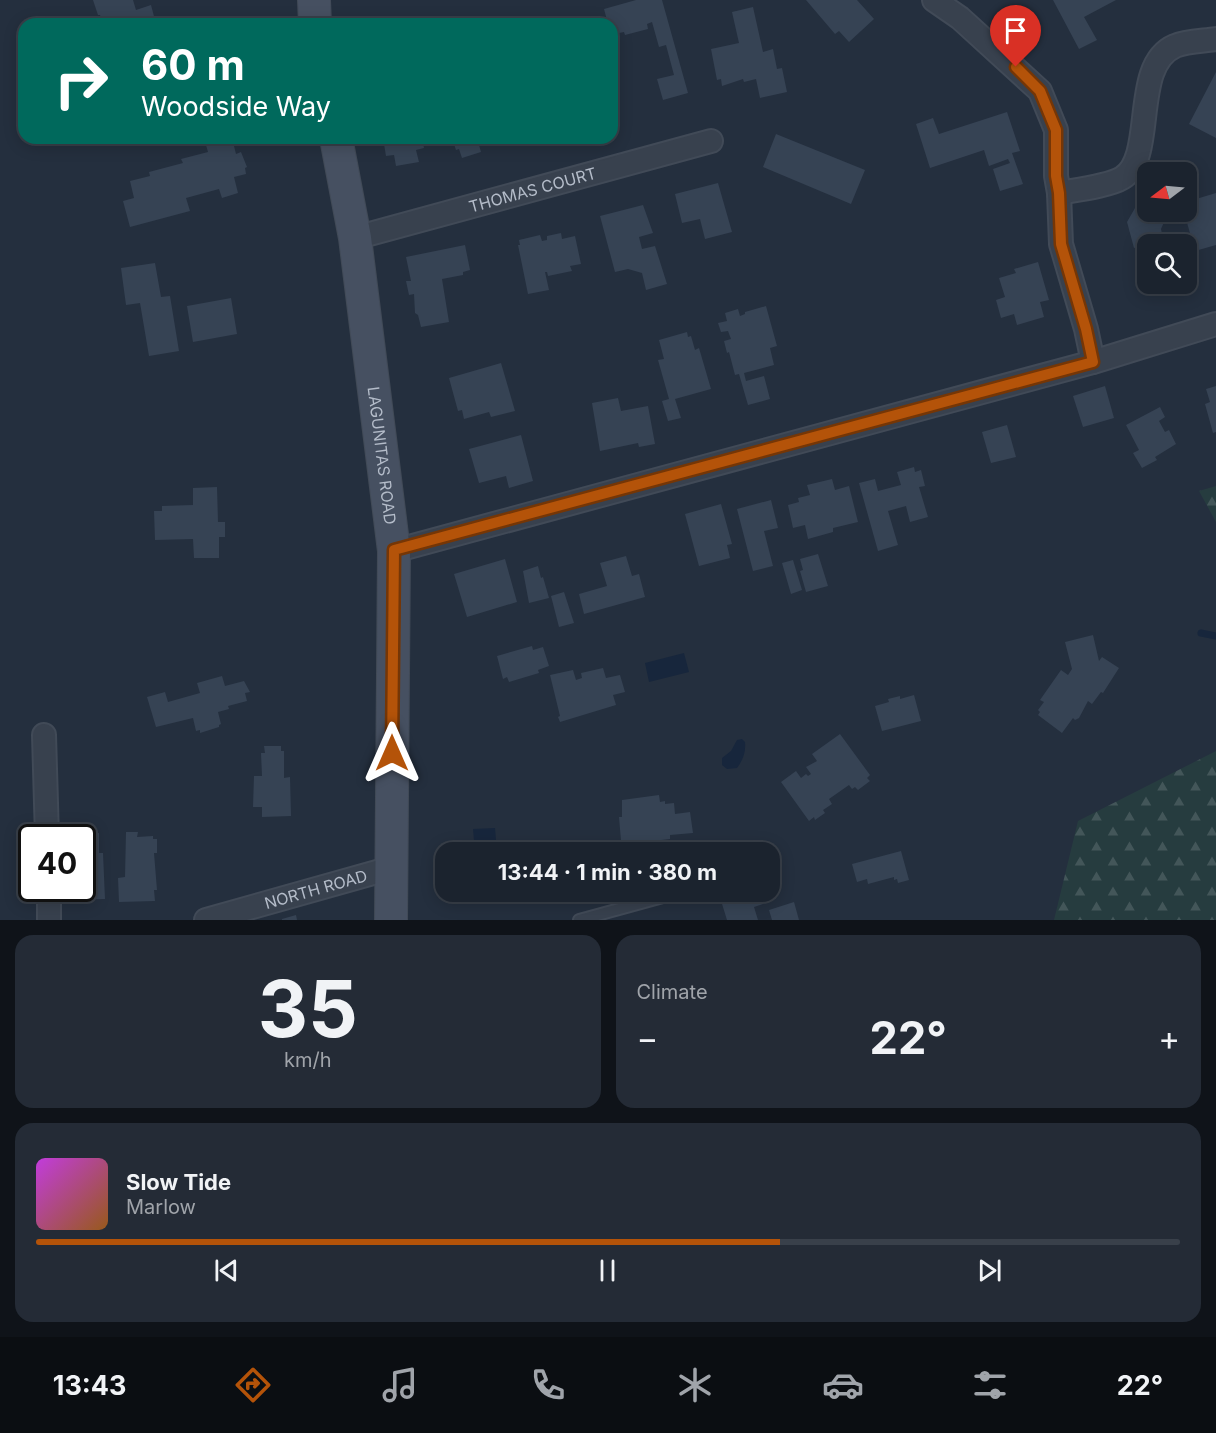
<!DOCTYPE html>
<meta charset="utf-8">
<style>
:root{--surface:#1b232e;--page:#242b36;--text:#f1f3f6;--muted:#a0a4aa;--line:#39404a;--accent:#b45309}
body{margin:0;font-family:Inter,sans-serif;background:var(--page);color:var(--text);height:100vh;display:flex;flex-direction:column;font-size:22px;white-space:nowrap}
*{box-sizing:border-box;margin:0}
p{font-size:20px;color:var(--muted)}
.icon{flex:none;width:33px;height:33px;fill:none;stroke:currentColor;stroke-width:2;stroke-linecap:round;stroke-linejoin:round}
.map{position:relative;height:920px;overflow:hidden}
.side{display:flex;flex-direction:column;gap:15px;padding:15px;background:#0f1319;flex:1}
.side>*{flex:none}
.hud{position:absolute;left:18px;top:18px;width:600px;height:126px;border-radius:18px;box-shadow:0 3px 15px #0003,0 0 0 2px var(--line);background:#00695c;color:#fff;overflow:hidden}
.needle{width:39px;rotate:254deg}
.tools{position:absolute;left:1137px;top:162px;display:grid;gap:12px}
.tools a{display:grid;place-items:center;width:60px;height:60px;border-radius:12px;background:var(--surface);box-shadow:0 3px 15px #0003,0 0 0 2px var(--line);font-size:30px}
.speed{position:absolute;left:18px;top:824px;display:flex;gap:12px;font-size:30px;font-weight:700;text-align:center}
.speed>*{display:grid;place-content:center;width:78px;height:78px;border-radius:50%;background:var(--surface);box-shadow:0 3px 15px #0003,0 0 0 2px var(--line);line-height:1}
.speed .limit{border:3px solid #111;border-radius:9px;background:#fff;color:#111}
.pin{position:absolute;display:grid;place-items:center;width:51px;height:51px;color:#fff;margin:-62px -26px;border-radius:50% 50% 50% 0;rotate:-45deg;box-shadow:0 0 6px #0007}
.pin .icon{rotate:45deg}
.me{position:absolute;width:66px;margin:-33px;rotate:0deg;stroke-linejoin:round;filter:drop-shadow(0 0 4px #0008)}
.turn{display:flex;align-items:center;gap:21px;height:126px;padding:0 24px;font-size:27px}
.turn .icon{width:78px;height:78px;stroke-width:2.5}
.turn b{display:block;font-size:42px;line-height:51px}
.big{font-size:45px;font-weight:700;line-height:1.1}
.side .card{flex:1;display:flex;flex-direction:column;justify-content:center;gap:9px;min-width:0;padding:0 21px;border-radius:18px;background:var(--page)}
.side .dial{align-items:center;gap:0}
.dial b{font-size:78px;line-height:1}
.song{display:flex;align-items:center;gap:18px}
.cover{width:72px;height:72px;border-radius:9px;background:linear-gradient(135deg,hsl(290 70% 55%),hsl(30 70% 35%))}
.played{height:6px;border-radius:3px;background:linear-gradient(90deg,var(--accent) 65%,var(--line) 65%)}
.keys{display:flex;justify-content:space-around;direction:ltr}
.heat{display:flex;justify-content:space-between;align-items:center;font-size:33px;direction:ltr}
.side .tiles{flex:1;display:grid;gap:15px;grid-template-columns:1fr 1fr}
.card:last-child{grid-column:span 2}
.trip{position:absolute;left:435px;top:842px;width:345px;height:60px;border-radius:18px;background:var(--surface);box-shadow:0 3px 15px #0003,0 0 0 2px var(--line);font-weight:700;line-height:60px;text-align:center}
.tab-bar{display:flex;height:96px;justify-content:space-around;align-items:center;background:#0b0e12;color:var(--muted)}
.tab-bar .icon{width:42px;height:42px}
.tab-bar .current{color:var(--accent)}
.tab-bar b{font-size:27px;color:var(--text)}
.map>svg:first-child{display:block}
.forest{fill:url(#forest-firs)}
.water{fill:#17263c}
.lines{fill:none;stroke-linecap:round;stroke-linejoin:round}
.stream{stroke:#17263c;stroke-width:7}
.building{fill:#364354}
.lane-casing{stroke:#414a57;stroke-width:14}
.street-casing{stroke:#414a57;stroke-width:26}
.secondary-casing{stroke:#414a57;stroke-width:34}
.lane{stroke:#38414e;stroke-width:10}
.street{stroke:#38414e;stroke-width:22}
.secondary{stroke:#465061;stroke-width:32}
.route-casing{stroke:#753606;stroke-width:15}
.route{stroke:#b45309;stroke-width:10}
.labels{text-anchor:middle;stroke-width:6;stroke-linejoin:round;paint-order:stroke}
.street-label{font-size:16px;fill:#b4bcc9;stroke:#1d2633}
</style>
<div class="map">
<svg width="1216" height="920" viewBox="0 0 1216 920">
<defs>
<pattern id="forest-firs" width="22" height="20" patternUnits="userSpaceOnUse" patternTransform="scale(1.5)"><rect width="22" height="20" fill="#263c3f"/><path d="M5 1l3.5 6h-7zM16 11l3.5 6h-7z" fill="#435659"/></pattern>
</defs>
<rect width="100%" height="100%" fill="#242f3e"/>
<path class="forest" d="M1216 486V522L1199 491Z
M1216 751V920H1054L1078 821Z"/>
<path class="water" d="M684 653 689 672 649 682 645 663Z
M742 739 745 742C746 752 743 760 737 768L727 769 722 765V758L731 751 737 740Z
M495 828 497 852H475L473 829Z"/>
<g class="lines">
<path class="stream" d="M1201 633 1216 636"/>
</g>
<path class="building" d="M93 0H133L136 10 151 5 155 20 142 24H91L102 20 100 15H98Z
M636 0H662L688 93 663 100 657 79 674 75 666 45 659 47 652 22 647 24 648 29 625 35 624 32 614 34 620 58 612 60V24H608L604 9Z
M806 0H857L874 19 849 42 839 31 835 34Z
M1053 0H1116L1084 17 1097 40 1079 49Z
M753 7 763 52 773 49 777 69 782 68 787 92 760 98 756 79 744 82 743 79 722 86 721 79 717 80 711 49 739 43 732 12Z
M1216 72V138L1189 124Z
M1007 112 1020 151 1012 153 1023 184 1000 191 993 169 1010 163 1008 159 989 166 984 150 930 168 916 124 933 118 939 134Z
M776 134 865 170 851 204 763 167Z
M204 138H232L236 154 241 152 247 167 245 168 246 174 234 177 238 193 222 198 219 189 186 198 190 211 130 227 123 201 134 198 130 181 150 176 149 172 183 163 181 159 208 152Z
M383 138H422L424 148 416 150 419 162 396 166 394 155 386 156Z
M452 138H492L493 141 479 145 481 152 462 158 459 149 456 150Z
M718 183 732 232 705 239 700 219 682 223 675 194Z
M1148 192V212H1157L1156 214 1165 220 1161 229 1164 244H1148L1147 270 1145 262 1141 263 1137 247 1134 248 1127 222 1143 194Z
M1216 193V245L1195 251 1184 212H1186V202Z
M643 205 653 233 639 237 642 249 655 246 667 284 646 290 642 273 628 269 615 272 600 216Z
M561 233 562 239 575 236 581 264 570 266 572 271 548 276 547 272H545L549 290 528 294 518 245H520L519 240 540 235 542 241 547 240V236Z
M465 245 470 270 463 272V275L442 279 449 322 421 327 418 315 415 313 414 294 409 295 406 281H411L406 257Z
M1038 262 1049 300 1040 302 1044 317 1017 325 1014 314 1001 318 996 300 1005 297 999 278 1016 273 1014 269Z
M155 263 161 297 170 296 179 351 149 356 140 303 126 305 121 268Z
M231 298 237 334 193 342 187 306Z
M766 306 777 346 770 348 774 365 744 373 746 381 764 376 770 399 748 405 739 374 735 375 729 352 727 353 724 341 731 339 728 331 721 332 718 323 727 321 725 313 738 309 740 316 745 314V312Z
M687 332 688 337 691 336 695 350 699 348 711 389 675 399 681 418 668 421 662 401 669 399 658 360 664 359 659 340Z
M501 363 515 411 491 417 489 412 464 419 462 410 458 411 449 378Z
M1105 386 1114 418 1083 427 1073 396Z
M1216 386V432L1213 433 1205 404 1210 402 1206 389Z
M618 398 621 411 648 406 655 444 639 447 638 443 600 451 592 403Z
M1160 407 1165 417 1159 421 1165 432 1169 430 1176 444 1155 457 1157 460 1142 468 1133 453 1139 450 1126 425Z
M1007 425 1016 457 991 463 982 432Z
M521 435 533 481 509 488 506 476 479 483 469 449Z
M914 467 915 472 921 470 925 486 919 487 928 517 910 522 906 506 888 511 898 545 878 551 859 483 875 479 878 491 901 485 897 472Z
M832 479 835 490 849 486 858 522 833 528V532L808 539 805 525 793 528 788 505 799 502 798 498 810 495 807 485Z
M217 487 218 522H225V537H219V558H194L193 539 155 540 154 511H162V506L193 505V488Z
M771 500 778 528 764 531 773 566 753 571 737 509Z
M721 504 732 544 727 545 730 558 699 566 685 514Z
M818 554 828 586 806 592 800 571 803 570 800 559Z
M626 556 632 576 639 574 645 597 584 614 579 594 607 586 600 563Z
M505 559 517 602 467 617 454 574Z
M793 560 802 590 791 594 782 563Z
M538 566 541 578 543 577 549 598 529 603 523 571Z
M564 592 574 623 559 627 551 596Z
M1093 635 1099 661 1102 657 1119 668 1103 693 1101 692 1092 704 1088 701 1079 718 1075 720 1073 718 1062 733 1038 715 1040 712 1038 710 1044 702 1040 700 1061 670 1068 675 1072 669 1065 642Z
M532 646 533 650 543 647 549 666 538 670 539 673 509 682 507 677 503 679 497 656Z
M603 668 606 678 620 675 625 692 613 695 616 705 560 722 558 717 560 716 550 675 573 670 576 680 582 678 581 673Z
M222 676 225 686 244 681 250 692 245 693 247 701 228 706 229 709 218 712 221 724 219 725V727L200 733V730L196 731 193 718 156 727 147 697 165 692 168 702 200 693 197 683Z
M914 695 921 721 882 731 875 706 889 702 888 699 900 696V699Z
M840 734 870 775 867 778 870 781 858 790 855 787 852 789 849 785 829 799 832 804 823 810 825 813 815 820 814 817 809 821 781 782 796 771 801 778 806 774 808 776 811 774 806 767 817 761 812 754Z
M264 746H281V751H284V778L290 777 291 816 262 817V807H253L254 776H262L261 753H265Z
M659 795 660 802 665 801V804L674 803 675 814 690 812 693 833 670 835V839L653 841 654 848H656L655 852H634L633 840 621 841 619 817H622V800Z
M126 832H138L137 837 153 836V839H157V853H154L157 890H154L155 901 119 902 118 878 125 877Z
M99 833V853H103L105 899 78 900 77 888H82V837H69V834Z
M901 851 909 880 898 883 897 879 894 880V877L868 884 867 879 857 882 852 864Z
M718 891H759L763 904 754 907 758 920H727Z
M794 902 799 920H772L769 910Z
M296 915 297 920H282V919Z"/>
<g class="lines">
<g class="lane-casing">
<path id="lane" d="M579 920 674 894"/>
</g>
<g class="street-casing">
<g id="street">
<path d="M934 0 960 18 1040 91 1056 130V176L1059 193 1061 244 1086 329 1093 362"/>
<path d="M1059 193C1075 190 1109 186 1122 178 1157 158 1130 65 1175 46 1186 41 1203 41 1216 39"/>
<path id="s1" d="M355 238 711 141"/>
<path d="M394 551 1093 362 1216 324"/>
<path d="M44 735 47 837"/>
<path d="M49 888V920"/>
<path id="s2" d="M206 920 391 868"/>
</g>
</g>
<g class="secondary-casing">
<g id="secondary">
<path d="M314 0 315 24"/>
<path id="s3" d="M336 138 355 238 394 551 391 920"/>
</g>
</g>
<use href="#lane" class="lane"/>
<use href="#street" class="street"/>
<use href="#secondary" class="secondary"/>
</g>
<g class="lines">
<g class="route-casing">
<path id="route" d="M392 753 394 550 1093 362 1086 329 1061 244 1059 193 1056 176V130L1040 91 1016 67"/>
</g>
<use href="#route" class="route"/>
</g>
<g class="labels">
<g class="street-label">
<text dy="6" stroke="none"><textPath href="#s1" startOffset="184">THOMAS COURT</textPath></text>
<text dy="6" stroke="none"><textPath href="#s3" startOffset="321">LAGUNITAS ROAD</textPath></text>
<text dy="6" stroke="none"><textPath href="#s2" startOffset="114">NORTH ROAD</textPath></text>
</g>
</g>
</svg>
<div class="tools">
<a><svg class="needle" viewBox="-14 -14 28 28"><path d="M0-13l5 13h-10z" fill="#e53935"/><path d="M0 13l5-13h-10z" fill="#a0a4aa"/></svg></a>
<a><svg class="icon" aria-label="search" viewBox="0 0 24 24"><circle cx="10" cy="10" r="6"/><path d="M15 15l6 6"/></svg></a>
</div>
<div class="speed"><div class="limit">40</div></div>
<div class="pin" style="left:1016px;top:67px;background:#d93025"><svg class="icon" aria-label="arrive" viewBox="0 0 24 24"><path d="M6 21V4h12l-3 4 3 4H6"/></svg></div>
<svg class="me" style="left:392px;top:753px" viewBox="-20 -20 40 40"><path d="M0-17L14 15 0 8-14 15z" fill="#b45309" stroke="#fff" stroke-width="4"/></svg>
<div class="trip">13:44 · 1 min · 380 m</div>
<div class="hud">
<div class="turn"><svg class="icon" aria-label="right" viewBox="0 0 24 24"><path d="M7 20v-9h11M14 6l5 5-5 5"/></svg><div><b>60 m</b>Woodside Way</div></div>
</div>
</div>
<section class="side">
<div class="tiles">
<div class="card dial"><b>35</b><p>km/h</p></div>
<div class="card"><p>Climate</p>
<div class="heat"><a>−</a><b class="big">22°</b><a>+</a></div>
</div>
<div class="card">
<div class="song"><i class="cover"></i><div><b>Slow Tide</b><p>Marlow</p></div></div>
<div class="played"></div>
<div class="keys"><svg class="icon" aria-label="previous" viewBox="0 0 24 24"><path d="M18 5L8 12l10 7zM5 5v14"/></svg><svg class="icon" aria-label="pause" viewBox="0 0 24 24"><path d="M8 5v14M16 5v14"/></svg><svg class="icon" aria-label="next" viewBox="0 0 24 24"><path d="M6 5l10 7-10 7zM19 5v14"/></svg></div>
</div>
</div>
</section>
<nav class="tab-bar">
<b>13:43</b>
<svg class="icon current" aria-label="directions" viewBox="0 0 24 24"><path d="M12 3l9 9-9 9-9-9zM9 14v-3h6M13 9l2 2-2 2"/></svg>
<svg class="icon" aria-label="music" viewBox="0 0 24 24"><path d="M9 18V5l10-2v13"/><circle cx="6" cy="18" r="3"/><circle cx="16" cy="16" r="3"/></svg>
<svg class="icon" aria-label="phone" viewBox="0 0 24 24"><path d="M5 4h4l2 5-3 2q2 4 5 5l2-3 5 2v4C11 20 4 13 5 4z"/></svg>
<svg class="icon" aria-label="climate" viewBox="0 0 24 24"><path d="M12 3v18M4 7l16 10M4 17L20 7"/></svg>
<svg class="icon" aria-label="car" viewBox="0 0 24 24"><path d="M5 17H2v-5l4-1 3-4h7l3 4 3 1v5h-3M9 17h6M6 11h13"/><circle cx="7" cy="17" r="2"/><circle cx="17" cy="17" r="2"/></svg>
<svg class="icon" aria-label="filters" viewBox="0 0 24 24"><path d="M4 7h16M4 17h16"/><circle cx="9" cy="7" r="2"/><circle cx="15" cy="17" r="2"/></svg>
<b>22°</b>
</nav>
